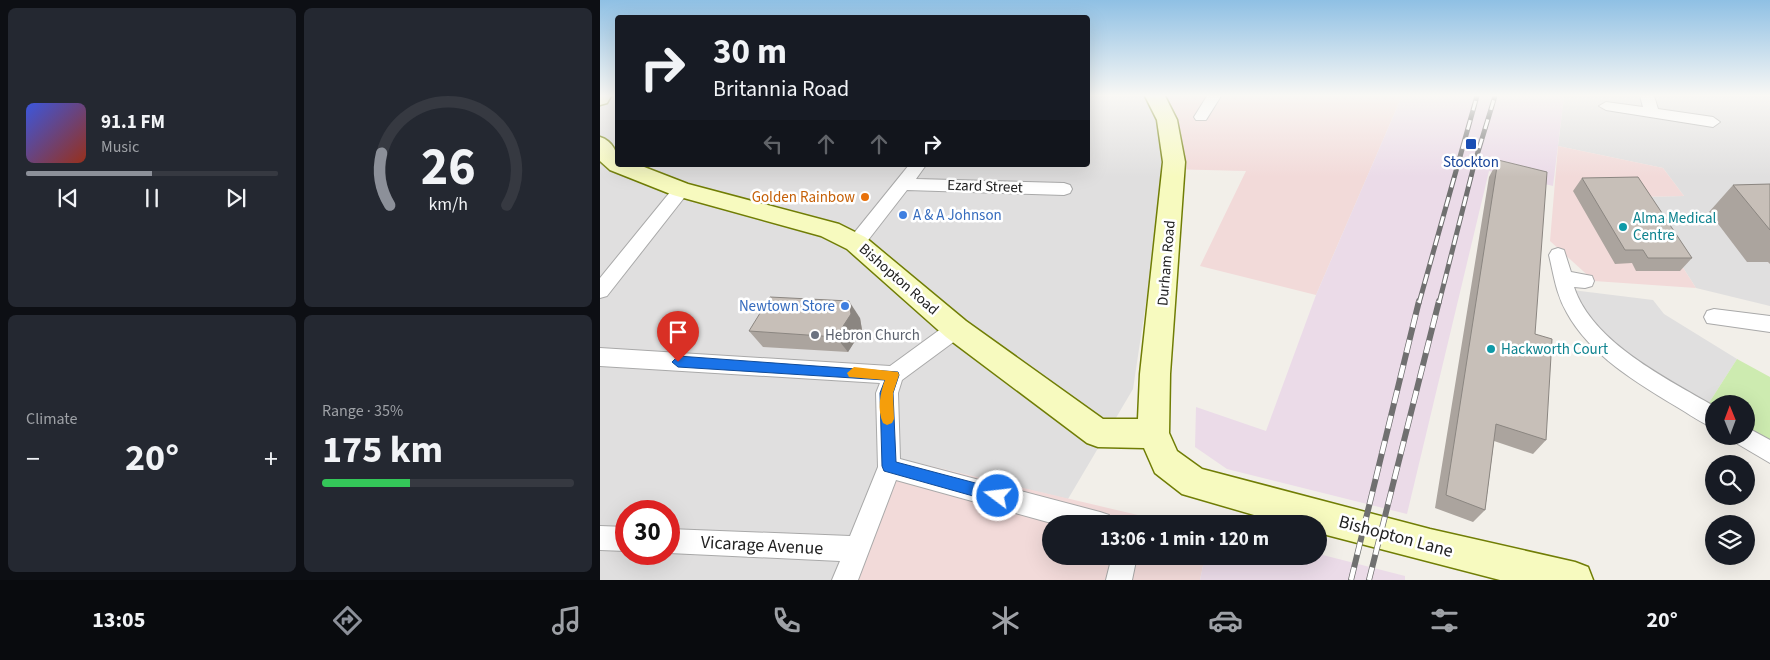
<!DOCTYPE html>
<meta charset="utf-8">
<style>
:root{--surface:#171b24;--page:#242831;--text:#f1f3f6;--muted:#9ea1a6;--line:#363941;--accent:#8c9099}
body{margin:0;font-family:"Source Sans 3",sans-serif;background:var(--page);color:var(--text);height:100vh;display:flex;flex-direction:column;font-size:19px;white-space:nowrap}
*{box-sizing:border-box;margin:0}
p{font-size:16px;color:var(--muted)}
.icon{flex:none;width:28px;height:28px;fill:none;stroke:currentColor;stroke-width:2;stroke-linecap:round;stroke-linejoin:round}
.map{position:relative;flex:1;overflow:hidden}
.details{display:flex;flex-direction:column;gap:8px;padding:8px;background:#0d0f14;width:600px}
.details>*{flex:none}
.hud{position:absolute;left:15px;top:15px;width:475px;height:152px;border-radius:5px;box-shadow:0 5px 20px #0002;background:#171b24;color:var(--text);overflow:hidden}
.needle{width:32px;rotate:359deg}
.buttons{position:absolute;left:1105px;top:395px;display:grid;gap:10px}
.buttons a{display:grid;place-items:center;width:50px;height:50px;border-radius:50%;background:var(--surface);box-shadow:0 5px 20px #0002;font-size:25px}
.speed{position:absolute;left:15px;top:500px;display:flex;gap:10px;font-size:25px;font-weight:700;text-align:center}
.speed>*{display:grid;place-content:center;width:65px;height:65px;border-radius:50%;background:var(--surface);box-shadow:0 5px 20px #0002;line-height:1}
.speed .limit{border:8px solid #d22;background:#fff;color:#111}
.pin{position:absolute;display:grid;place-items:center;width:42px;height:42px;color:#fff;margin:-51px -21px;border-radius:50% 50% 50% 0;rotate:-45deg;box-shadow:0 0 5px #0007}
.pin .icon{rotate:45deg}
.me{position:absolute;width:55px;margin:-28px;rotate:285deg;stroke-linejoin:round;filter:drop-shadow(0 0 4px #0008)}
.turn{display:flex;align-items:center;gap:18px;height:105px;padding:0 15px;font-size:22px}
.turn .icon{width:65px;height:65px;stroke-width:2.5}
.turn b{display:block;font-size:35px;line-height:42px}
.lanes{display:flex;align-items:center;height:48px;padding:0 15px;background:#0003;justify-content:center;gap:25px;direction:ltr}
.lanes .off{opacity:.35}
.big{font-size:38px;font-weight:700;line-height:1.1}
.details .tile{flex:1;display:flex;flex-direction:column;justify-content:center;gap:8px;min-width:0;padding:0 18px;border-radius:8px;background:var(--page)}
.details .dial{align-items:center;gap:0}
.dial svg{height:130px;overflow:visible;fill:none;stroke:var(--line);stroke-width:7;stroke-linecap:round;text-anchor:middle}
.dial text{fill:var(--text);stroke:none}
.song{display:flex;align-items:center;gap:15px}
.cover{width:60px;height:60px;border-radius:8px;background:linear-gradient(135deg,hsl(230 70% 55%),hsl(10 70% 35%))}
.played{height:5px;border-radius:2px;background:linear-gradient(90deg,var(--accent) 50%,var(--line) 50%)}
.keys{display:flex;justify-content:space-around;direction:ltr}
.heat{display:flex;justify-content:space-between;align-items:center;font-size:28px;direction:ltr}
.charge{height:8px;border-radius:4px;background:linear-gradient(90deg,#34c759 35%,var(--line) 0)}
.details .tiles{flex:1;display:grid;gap:8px;grid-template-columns:repeat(2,1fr)}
.trip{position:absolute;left:442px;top:515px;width:285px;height:50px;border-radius:25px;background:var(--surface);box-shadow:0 5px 20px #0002;font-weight:700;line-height:50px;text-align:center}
.menu{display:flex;height:80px;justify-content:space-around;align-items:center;background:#090b0e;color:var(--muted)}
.menu .icon{width:35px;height:35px}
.menu .current{color:var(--accent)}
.menu b{font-size:22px;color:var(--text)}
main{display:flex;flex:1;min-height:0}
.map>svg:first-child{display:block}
.residential{fill:#e0dfdf;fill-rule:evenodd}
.commercial{fill:#f2dad9}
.industrial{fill:#ebdbe8}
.grass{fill:#cdebb0}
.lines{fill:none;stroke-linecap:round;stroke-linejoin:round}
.street-casing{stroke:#a9a9a9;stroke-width:2}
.secondary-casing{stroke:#707d05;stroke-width:3}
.street{fill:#fff;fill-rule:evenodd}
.secondary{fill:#f7fabf;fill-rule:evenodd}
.rail-far1-casing{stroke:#707070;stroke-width:5}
.rail-casing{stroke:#707070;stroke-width:6}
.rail-far1{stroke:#fff;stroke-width:3;stroke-dasharray:10;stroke-linecap:butt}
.rail{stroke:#fff;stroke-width:4.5;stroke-dasharray:13;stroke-linecap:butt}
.wall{fill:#aba49e}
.shaded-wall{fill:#8b8681}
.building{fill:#c7bfb8;stroke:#8b8681}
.route{fill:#1a73e8;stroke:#114b97}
.slow{fill:#f59e0b}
.transit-dot{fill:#1a4fb4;stroke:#fff;stroke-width:2}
.food-dot{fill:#e8710a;stroke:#fff;stroke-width:2}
.shop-dot{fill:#3f7fe0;stroke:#fff;stroke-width:2}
.culture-dot{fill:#0f9aa8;stroke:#fff;stroke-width:2}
.worship-dot{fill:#6b7280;stroke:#fff;stroke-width:2}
.labels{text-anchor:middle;stroke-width:5;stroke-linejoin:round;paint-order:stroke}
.transit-label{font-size:15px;fill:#164399;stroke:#fff}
.street-label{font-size:15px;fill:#222;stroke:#fff}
.food-label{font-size:15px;fill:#c56008;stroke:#fff;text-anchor:end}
.shop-label{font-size:15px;fill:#366cbe;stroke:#fff;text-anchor:start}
.culture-label{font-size:15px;fill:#0d838f;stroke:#fff;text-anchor:start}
.worship-label{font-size:15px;fill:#5b616d;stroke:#fff;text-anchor:start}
.near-street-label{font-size:18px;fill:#222;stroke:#fff}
</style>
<main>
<section class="details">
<div class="tiles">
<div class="tile">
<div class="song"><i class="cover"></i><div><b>91.1 FM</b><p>Music</p></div></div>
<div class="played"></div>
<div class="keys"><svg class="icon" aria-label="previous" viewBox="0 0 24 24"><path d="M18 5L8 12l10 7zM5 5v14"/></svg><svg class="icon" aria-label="pause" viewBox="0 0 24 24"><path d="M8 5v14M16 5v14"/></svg><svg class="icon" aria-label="next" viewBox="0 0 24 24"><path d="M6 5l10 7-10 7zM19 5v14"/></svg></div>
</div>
<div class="tile dial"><svg viewBox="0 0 100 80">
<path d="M14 69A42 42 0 1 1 86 69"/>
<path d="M14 69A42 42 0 0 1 9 37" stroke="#8c9099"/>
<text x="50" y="56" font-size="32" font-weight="700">26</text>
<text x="50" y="72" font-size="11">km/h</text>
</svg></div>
<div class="tile"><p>Climate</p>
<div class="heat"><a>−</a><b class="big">20°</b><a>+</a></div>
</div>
<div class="tile"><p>Range · 35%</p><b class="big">175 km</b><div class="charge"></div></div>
</div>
</section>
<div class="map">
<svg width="1170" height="580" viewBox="0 0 1170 580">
<rect width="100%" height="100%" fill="#f2efe9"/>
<path class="residential" d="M10 96H17L18 165H488V96H553L566 169 533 389 468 499 297 458 238 580H0V100ZM26 511H69V554H26Z
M964 96H1170V306L1096 288 1038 197 1084 196 1063 168 958 146Z
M972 290 1053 300 1064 314 1137 359 1107 406 1015 349 983 310Z"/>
<path class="commercial" d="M553 96H802L716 295 600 266 646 171 566 169Z
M958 146 1063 168 1084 196 1038 197 1096 288 994 281 950 241Z
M296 458 576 524H451V556H605L600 580H238Z"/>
<path class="industrial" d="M802 96H964L953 186 889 171 807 514 627 469 595 447 596 407 666 431 716 295Z
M719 554 805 576V580H600L605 556H719Z"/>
<path class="grass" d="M1137 359 1170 377V443L1146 429V404H1114V410L1107 406Z"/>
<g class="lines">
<g class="street-casing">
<path id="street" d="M607 96H621L606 120H596L594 117Z
M1040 96H1054L1058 109 1113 117 1120 122 1113 127 1006 110 999 106 1006 102 1043 107Z
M309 165H326L316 179 464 183 470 185 472 189 470 193 464 195 307 190 262 248 256 249 250 248 247 243 250 238Z
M81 184 87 186 89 190 87 194 7 296 0 298V278L75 186Z
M958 248 964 250 971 272 992 276 994 281 992 286 985 288 974 287C992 342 1067 379 1114 406V428C1101 423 1089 414 1077 407 1037 383 990 355 967 313 956 294 954 276 949 255L952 250Z
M1114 309 1170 316V332L1107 323 1104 317 1107 311Z
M356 321 363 323 366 329 363 335 302 380 298 393 300 459 500 512 509 515 512 524H455L296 480 258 580H232L240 561 69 553V529L250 536 278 467 276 393 280 383 0 366V348L290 366 349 323Z
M1146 427 1170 440V463L1136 443 1133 436H1146Z
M0 526 26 527V551L0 550Z
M512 556H537L532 580H506Z"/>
</g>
<g class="secondary-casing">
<path id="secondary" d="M0 96H11L7 103 0 105Z
M545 96H565L577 120 585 162 570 374 569 433 577 451 602 469 830 529 975 562 988 567 993 580H900L719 533V524H685L582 494 555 473 544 448 498 447 487 443 346 337 247 249 221 236 73 195 10 170 0 161V137C13 141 18 153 18 165H39L88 184 239 224 265 237 366 321 503 419H538L540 374 563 162 557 120Z"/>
</g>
<use href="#street" class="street"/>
<use href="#secondary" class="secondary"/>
<g class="rail-far1-casing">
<path id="rail-far1" d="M819 303 877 96
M839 303 874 165 895 96"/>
</g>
<g class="rail-casing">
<path id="rail" d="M751 580 819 301
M769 580 839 301"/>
</g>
<use href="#rail-far1" class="rail-far1"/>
<use href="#rail" class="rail"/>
</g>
<path class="wall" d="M898 160 935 334 946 440 933 454 894 441 885 510 873 522 835 508 889 177Z
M982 178 1092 258 1080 271H1036L1032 263 1015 264 973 191Z
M1170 184V264L1168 262H1147L1109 212 1133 185Z
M260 318 262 330 248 352 163 347 149 331Z"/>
<path class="shaded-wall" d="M249 301 260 318 262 330 248 352 236 337Z"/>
<path class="building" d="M898 160 947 172 935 334 952 339 946 440 896 424 885 510 846 495Z
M1038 177 1092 258H1048L1043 250H1025L982 178Z
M1170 184V230L1133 185Z
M170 297 249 301 251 314 236 337 149 331Z"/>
<linearGradient id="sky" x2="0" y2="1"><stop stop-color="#8fc0e4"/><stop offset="0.54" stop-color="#f9f8f5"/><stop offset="1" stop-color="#f9f8f5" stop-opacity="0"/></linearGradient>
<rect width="1170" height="177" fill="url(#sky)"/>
<path class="route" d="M78 356 298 372 299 375 293 393 296 462 398 489 403 491 405 496 403 501 398 503 284 471 282 466 280 393 285 380 78 367 72 362Z"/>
<path class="slow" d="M254 367 298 372 299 375 293 393 294 419 292 423 287 425 283 423C277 410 280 393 285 380L249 377 247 373Z"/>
<rect class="transit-dot" x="865" y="138" width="12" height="12" rx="2.5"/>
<circle class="food-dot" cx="265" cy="197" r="5"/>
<g class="shop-dot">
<circle cx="303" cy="215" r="5"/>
<circle cx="245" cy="306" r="5"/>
</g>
<g class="culture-dot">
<circle cx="1023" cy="227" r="5"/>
<circle cx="891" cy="349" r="5"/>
</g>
<circle class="worship-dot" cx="215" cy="335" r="5"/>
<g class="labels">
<g class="transit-label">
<text x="871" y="167">Stockton</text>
</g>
<g class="street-label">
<text transform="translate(385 186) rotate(2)" y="5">Ezard Street</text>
<text transform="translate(566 263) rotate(-85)" y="5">Durham Road</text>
<text transform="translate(299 279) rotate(41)" y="5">Bishopton Road</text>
</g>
<g class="food-label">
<text x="255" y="202">Golden Rainbow</text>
</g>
<g class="shop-label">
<text x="313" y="220">A &amp; A Johnson</text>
<text x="235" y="311" text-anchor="end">Newtown Store</text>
</g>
<g class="culture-label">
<text x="1033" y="223">Alma Medical<tspan x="1033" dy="17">Centre</tspan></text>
<text x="901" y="354">Hackworth Court</text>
</g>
<g class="worship-label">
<text x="225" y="340">Hebron Church</text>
</g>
<g class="near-street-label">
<text transform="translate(796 536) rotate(15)" y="6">Bishopton Lane</text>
<text transform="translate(162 545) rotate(3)" y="6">Vicarage Avenue</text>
</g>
</g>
</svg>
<div class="buttons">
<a><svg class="needle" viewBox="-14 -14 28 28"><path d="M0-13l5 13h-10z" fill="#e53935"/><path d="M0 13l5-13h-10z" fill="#9ea1a6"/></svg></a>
<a><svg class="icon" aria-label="search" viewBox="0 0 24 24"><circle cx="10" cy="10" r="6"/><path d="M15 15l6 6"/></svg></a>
<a><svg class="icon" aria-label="layers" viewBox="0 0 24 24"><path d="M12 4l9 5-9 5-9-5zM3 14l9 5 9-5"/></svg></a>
</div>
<div class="speed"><div class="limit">30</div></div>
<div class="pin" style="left:78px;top:362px;background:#d93025"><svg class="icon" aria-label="arrive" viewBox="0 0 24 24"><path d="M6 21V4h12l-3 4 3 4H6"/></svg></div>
<svg class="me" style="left:398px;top:496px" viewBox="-20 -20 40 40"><circle r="17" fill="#1a73e8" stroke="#fff" stroke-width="3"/><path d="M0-11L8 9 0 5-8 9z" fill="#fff"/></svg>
<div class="trip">13:06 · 1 min · 120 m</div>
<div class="hud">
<div class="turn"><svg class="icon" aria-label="right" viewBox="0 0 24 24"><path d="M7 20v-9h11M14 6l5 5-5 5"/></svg><div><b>30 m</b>Britannia Road</div></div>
<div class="lanes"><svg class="icon off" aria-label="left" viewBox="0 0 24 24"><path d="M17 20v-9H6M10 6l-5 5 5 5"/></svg><svg class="icon off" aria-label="ahead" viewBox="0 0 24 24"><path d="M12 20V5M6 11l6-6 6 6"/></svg><svg class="icon off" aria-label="ahead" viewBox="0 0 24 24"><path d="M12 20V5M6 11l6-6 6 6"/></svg><svg class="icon" aria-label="right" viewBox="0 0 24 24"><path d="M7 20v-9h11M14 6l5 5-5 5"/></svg></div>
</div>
</div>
</main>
<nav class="menu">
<b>13:05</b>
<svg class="icon current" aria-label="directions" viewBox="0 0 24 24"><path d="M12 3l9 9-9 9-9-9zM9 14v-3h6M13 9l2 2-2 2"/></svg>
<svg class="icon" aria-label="music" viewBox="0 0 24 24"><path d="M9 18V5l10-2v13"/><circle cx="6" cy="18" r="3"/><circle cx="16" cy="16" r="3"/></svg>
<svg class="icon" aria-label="phone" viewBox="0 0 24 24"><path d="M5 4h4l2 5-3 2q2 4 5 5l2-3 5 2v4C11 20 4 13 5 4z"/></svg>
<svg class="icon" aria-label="climate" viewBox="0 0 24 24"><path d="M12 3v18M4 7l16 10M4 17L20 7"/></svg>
<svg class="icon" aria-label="car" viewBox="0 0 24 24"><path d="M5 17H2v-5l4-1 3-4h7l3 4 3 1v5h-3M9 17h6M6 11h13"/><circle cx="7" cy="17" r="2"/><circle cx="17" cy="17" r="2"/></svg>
<svg class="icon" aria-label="filters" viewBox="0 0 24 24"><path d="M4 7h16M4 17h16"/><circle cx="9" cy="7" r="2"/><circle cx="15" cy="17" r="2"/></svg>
<b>20°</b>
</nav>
